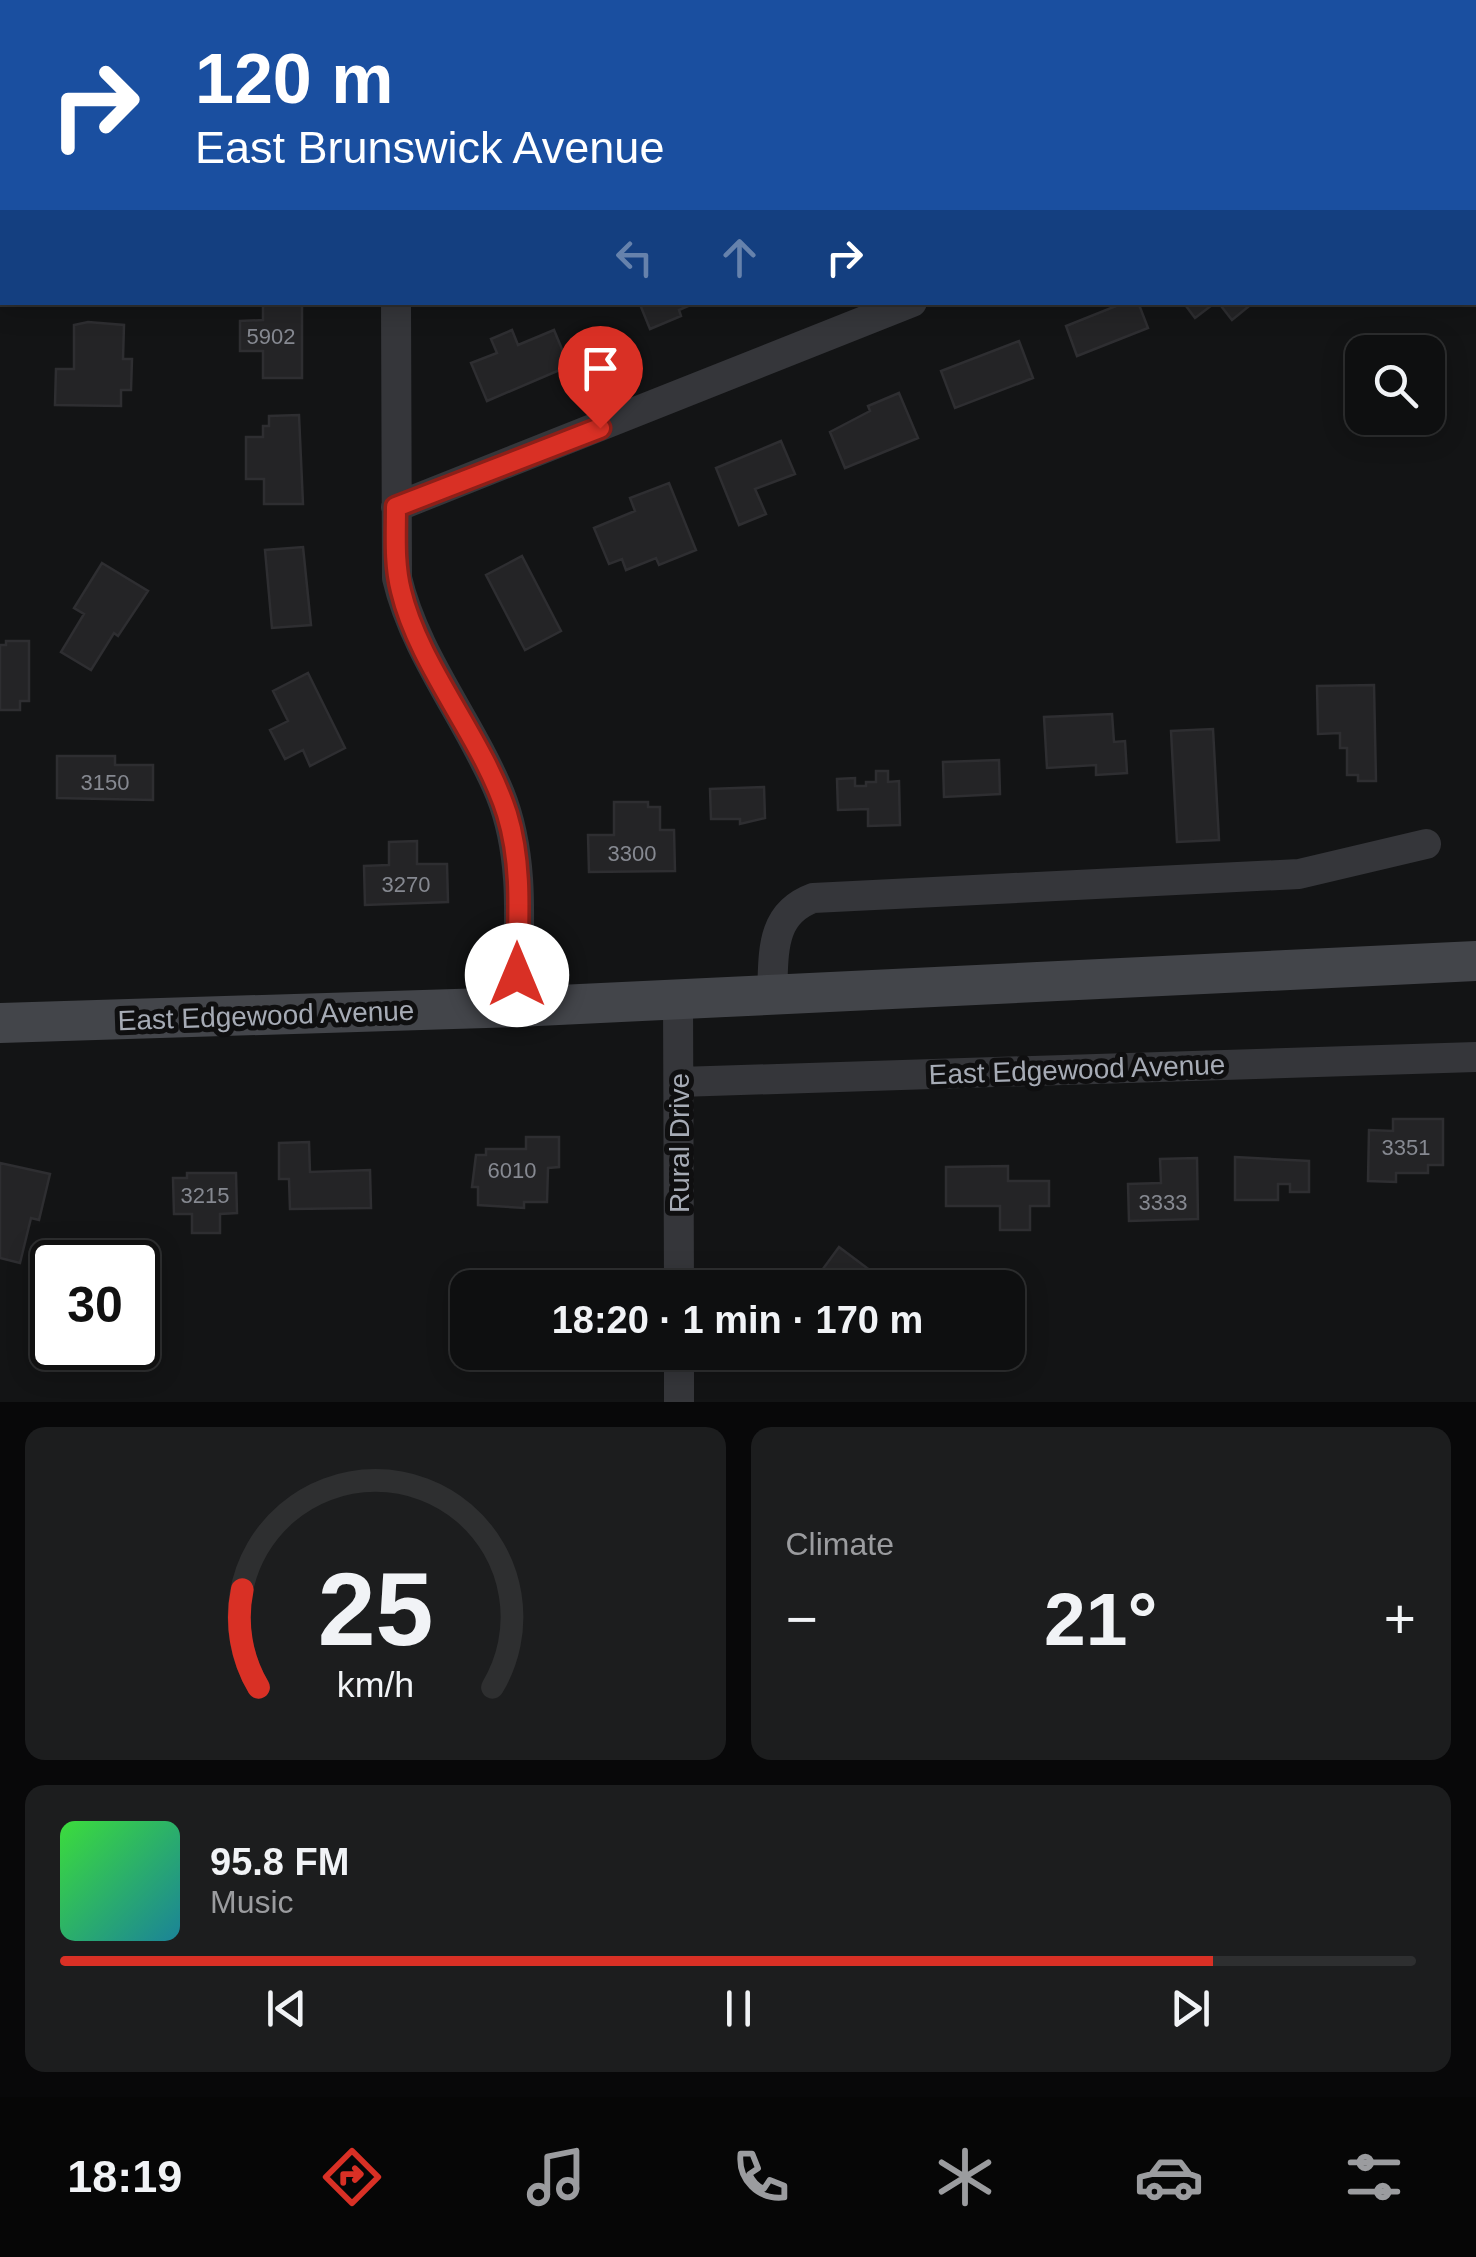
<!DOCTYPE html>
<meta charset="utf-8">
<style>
:root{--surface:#0e0f10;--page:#1c1d1e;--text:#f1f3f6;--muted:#9b9c9f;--line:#2e2f30;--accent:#d93025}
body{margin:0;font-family:Helvetica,sans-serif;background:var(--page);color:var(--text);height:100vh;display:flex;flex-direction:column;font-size:38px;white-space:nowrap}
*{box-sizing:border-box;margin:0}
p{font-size:32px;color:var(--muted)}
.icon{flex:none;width:55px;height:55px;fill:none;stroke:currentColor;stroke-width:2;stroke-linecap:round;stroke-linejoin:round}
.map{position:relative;height:1402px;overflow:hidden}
.sheet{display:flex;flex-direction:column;gap:25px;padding:25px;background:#080809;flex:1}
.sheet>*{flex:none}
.hud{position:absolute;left:0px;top:0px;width:1478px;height:305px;box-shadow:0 5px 25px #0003,0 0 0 2px var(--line);background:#1a4fa0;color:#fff;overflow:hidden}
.controls{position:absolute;left:1345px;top:335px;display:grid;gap:20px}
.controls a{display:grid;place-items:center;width:100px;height:100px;border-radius:20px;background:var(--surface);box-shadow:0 5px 25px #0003,0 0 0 2px var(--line);font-size:50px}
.speed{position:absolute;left:30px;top:1240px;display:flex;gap:20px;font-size:50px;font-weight:700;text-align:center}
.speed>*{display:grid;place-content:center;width:130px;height:130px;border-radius:50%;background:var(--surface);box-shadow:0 5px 25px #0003,0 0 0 2px var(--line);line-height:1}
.speed .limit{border:5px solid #111;border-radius:15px;background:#fff;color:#111}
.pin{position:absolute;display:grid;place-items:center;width:85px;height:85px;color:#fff;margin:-102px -42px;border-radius:50% 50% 50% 0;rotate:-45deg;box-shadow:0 0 10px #0007}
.pin .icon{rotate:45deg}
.me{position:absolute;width:110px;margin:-55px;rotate:0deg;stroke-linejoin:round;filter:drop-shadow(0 0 8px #0008)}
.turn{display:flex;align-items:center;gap:35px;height:210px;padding:0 30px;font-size:45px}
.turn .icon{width:130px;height:130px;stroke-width:2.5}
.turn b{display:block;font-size:70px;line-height:85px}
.lanes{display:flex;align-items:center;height:95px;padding:0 30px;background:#0003;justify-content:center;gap:50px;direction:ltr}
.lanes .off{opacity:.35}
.big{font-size:75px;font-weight:700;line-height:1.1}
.sheet .widget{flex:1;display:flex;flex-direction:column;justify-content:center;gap:15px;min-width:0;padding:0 35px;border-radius:20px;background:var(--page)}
.sheet .dial{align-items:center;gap:0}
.dial svg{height:260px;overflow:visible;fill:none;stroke:var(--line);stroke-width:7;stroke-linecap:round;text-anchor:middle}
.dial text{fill:var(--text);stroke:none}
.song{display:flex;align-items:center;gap:30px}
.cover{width:120px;height:120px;border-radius:15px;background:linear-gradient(135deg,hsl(120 70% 55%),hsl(190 70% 35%))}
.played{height:10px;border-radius:5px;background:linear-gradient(90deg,var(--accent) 85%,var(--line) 85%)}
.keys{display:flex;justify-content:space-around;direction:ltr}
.heat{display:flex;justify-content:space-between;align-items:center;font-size:55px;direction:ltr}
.sheet .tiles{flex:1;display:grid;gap:25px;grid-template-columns:1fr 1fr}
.widget:last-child{grid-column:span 2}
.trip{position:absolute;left:450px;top:1270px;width:575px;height:100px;border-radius:20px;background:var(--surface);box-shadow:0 5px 25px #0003,0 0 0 2px var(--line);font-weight:700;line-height:100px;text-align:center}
.dock{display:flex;height:160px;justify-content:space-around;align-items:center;background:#060606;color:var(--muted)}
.dock .icon{width:70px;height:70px}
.dock .on{color:var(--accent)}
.dock b{font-size:45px;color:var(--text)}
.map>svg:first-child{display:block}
.building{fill:#242426;stroke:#2e2e31;stroke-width:2.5}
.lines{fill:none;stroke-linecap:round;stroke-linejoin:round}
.street{stroke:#35363a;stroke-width:30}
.secondary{stroke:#43454a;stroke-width:40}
.route-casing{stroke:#8d1f18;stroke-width:25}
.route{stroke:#d93025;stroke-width:18}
.labels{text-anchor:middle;stroke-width:10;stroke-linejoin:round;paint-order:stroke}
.number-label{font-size:22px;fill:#868991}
.street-label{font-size:28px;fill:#a6abb5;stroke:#0f0f10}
</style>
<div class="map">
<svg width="1476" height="1402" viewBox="0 0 1476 1402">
<rect width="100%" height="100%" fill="#131415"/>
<path class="building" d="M263 302H302V378H263V351H240V321L263 320Z
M639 302H697L679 310 681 316 650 329Z
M1126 302H1138L1148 328 1077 356 1066 326Z
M1183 302H1216L1195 318Z
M1218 302H1254L1232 320Z
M88 322 124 325 123 359H132L131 390H121V406L55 405 56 369H74V325Z
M512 330 518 345 554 330 569 366 487 401 471 363 497 353 491 339Z
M1019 341 1033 378 955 408 941 371Z
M899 393 918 438 845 468 830 432 870 411 868 406Z
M299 415 303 504H264V479H246V437H263V426H269V416Z
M781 441 795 474 755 489 766 514 739 525 716 468Z
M669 483 696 550 659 565 656 558 626 570 622 559 609 564 594 528 635 511 630 498Z
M303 547 311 625 272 628 265 550Z
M522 556 561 631 525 650 486 575Z
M102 563 148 591 118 636 114 633 91 670 61 652 84 614 74 608Z
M6 641H29V701H20V710H0V645H6Z
M308 673 345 748 310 766 303 750 285 759 270 730 288 721 273 691Z
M1374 685 1376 781H1358V775H1347V748H1340V733L1318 734 1317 686Z
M1112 714 1114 742 1125 741 1127 773 1096 775V765L1047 768 1044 717Z
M1213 729 1219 840 1177 842 1171 731Z
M57 756H115V765H153V800L57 798Z
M999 760 1000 794 944 797 943 762Z
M876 771H888V782L899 781 900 825 868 826V809L838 810 837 779 855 778V786H866V782H876Z
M764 787 765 818 740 824V819H711L710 789Z
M614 802H648V807H660V830H674L675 871 589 872 588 835H614Z
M417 841V864H447L448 902 365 905 364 866 389 865V842Z
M1393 1119H1443V1165H1428V1173H1396V1182L1368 1181 1369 1130 1393 1131Z
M526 1137H559V1167L548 1168 547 1202H524V1208L478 1205V1187H472L476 1155H486V1149H526Z
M309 1142 310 1172 370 1170 371 1208 290 1209 289 1179H279V1143Z
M1235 1157 1309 1161V1192H1290V1184H1278V1200H1235Z
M1197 1158 1198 1219 1129 1221 1128 1184 1161 1183 1160 1159Z
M0 1163 50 1174 39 1220 31 1218 20 1263 0 1258Z
M1008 1166V1181H1049V1206H1030V1230H1000V1206H946V1167Z
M187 1173H236L237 1213 220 1214V1233H192V1214H174L173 1178H187Z
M839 1247 875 1274 869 1281 878 1288H809Z
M524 1352H570V1365H524Z"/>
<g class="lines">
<path class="street" d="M395 0V2
M1199 0V2
M396 302 397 578C415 655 470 721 500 794 527 861 518 936 517 1007
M396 507 912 302
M772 993C774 953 770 914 813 898L1299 874 1426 844
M678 998 679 1288
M679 1082 1476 1057
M679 1352V1402"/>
<path class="secondary" d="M0 1023 517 1007 1476 961"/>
</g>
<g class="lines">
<g class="route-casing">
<path id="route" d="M517 975C518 921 523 866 507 814 483 738 419 667 401 591 394 564 396 535 396 507L600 428"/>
</g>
<use href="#route" class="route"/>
</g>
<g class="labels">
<g class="number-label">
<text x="271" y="344">5902</text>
<text x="105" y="790">3150</text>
<text x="632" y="861">3300</text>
<text x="406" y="892">3270</text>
<text x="1406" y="1155">3351</text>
<text x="512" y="1178">6010</text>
<text x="205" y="1203">3215</text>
<text x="1163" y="1210">3333</text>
</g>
<g class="street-label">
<text transform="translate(266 1015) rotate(-2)" y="10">East Edgewood Avenue</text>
<text transform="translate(1077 1069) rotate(-2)" y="10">East Edgewood Avenue</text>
<text transform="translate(679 1143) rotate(-90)" y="10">Rural Drive</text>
</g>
</g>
</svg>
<div class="controls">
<a><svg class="icon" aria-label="search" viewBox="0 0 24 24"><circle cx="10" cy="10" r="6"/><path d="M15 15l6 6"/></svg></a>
</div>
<div class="speed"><div class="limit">30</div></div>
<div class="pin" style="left:600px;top:428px;background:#d93025"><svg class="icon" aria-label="arrive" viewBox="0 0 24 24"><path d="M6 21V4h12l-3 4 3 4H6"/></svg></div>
<svg class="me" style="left:517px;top:975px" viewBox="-20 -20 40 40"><circle r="19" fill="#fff"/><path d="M0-13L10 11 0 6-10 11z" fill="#d93025"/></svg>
<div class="trip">18:20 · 1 min · 170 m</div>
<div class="hud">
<div class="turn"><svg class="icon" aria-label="right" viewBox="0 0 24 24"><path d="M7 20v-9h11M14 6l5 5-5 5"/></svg><div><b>120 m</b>East Brunswick Avenue</div></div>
<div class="lanes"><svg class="icon off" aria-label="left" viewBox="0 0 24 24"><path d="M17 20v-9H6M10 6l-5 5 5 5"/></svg><svg class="icon off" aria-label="ahead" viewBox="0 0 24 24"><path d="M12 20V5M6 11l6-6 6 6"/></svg><svg class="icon" aria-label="right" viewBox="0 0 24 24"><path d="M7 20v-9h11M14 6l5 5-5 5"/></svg></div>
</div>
</div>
<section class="sheet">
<div class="tiles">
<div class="widget dial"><svg viewBox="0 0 100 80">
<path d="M14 69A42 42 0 1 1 86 69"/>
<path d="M14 69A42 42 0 0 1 9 39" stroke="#d93025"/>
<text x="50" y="56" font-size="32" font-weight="700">25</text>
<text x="50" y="72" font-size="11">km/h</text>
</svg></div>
<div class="widget"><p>Climate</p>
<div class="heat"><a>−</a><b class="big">21°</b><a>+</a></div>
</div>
<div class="widget">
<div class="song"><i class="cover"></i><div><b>95.8 FM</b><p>Music</p></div></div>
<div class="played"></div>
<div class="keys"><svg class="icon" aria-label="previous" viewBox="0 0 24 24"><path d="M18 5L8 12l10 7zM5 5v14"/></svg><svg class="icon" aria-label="pause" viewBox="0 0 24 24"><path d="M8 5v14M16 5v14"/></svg><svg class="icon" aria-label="next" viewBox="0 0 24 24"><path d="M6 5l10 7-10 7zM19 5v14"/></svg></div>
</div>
</div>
</section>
<nav class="dock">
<b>18:19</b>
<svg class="icon on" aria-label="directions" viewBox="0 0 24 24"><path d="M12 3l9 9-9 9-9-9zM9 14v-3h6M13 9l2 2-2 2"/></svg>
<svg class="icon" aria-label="music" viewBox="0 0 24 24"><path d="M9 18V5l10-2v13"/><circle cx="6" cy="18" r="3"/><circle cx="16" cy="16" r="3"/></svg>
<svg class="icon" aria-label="phone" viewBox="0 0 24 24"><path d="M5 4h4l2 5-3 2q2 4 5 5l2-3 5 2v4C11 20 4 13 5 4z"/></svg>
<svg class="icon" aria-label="climate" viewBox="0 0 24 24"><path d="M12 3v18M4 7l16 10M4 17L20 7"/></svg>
<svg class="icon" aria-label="car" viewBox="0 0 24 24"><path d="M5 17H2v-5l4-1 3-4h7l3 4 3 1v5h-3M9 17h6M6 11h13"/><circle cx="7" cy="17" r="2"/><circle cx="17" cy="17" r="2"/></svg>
<svg class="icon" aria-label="filters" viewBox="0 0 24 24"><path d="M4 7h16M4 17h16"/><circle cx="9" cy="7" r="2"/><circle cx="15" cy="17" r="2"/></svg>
</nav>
